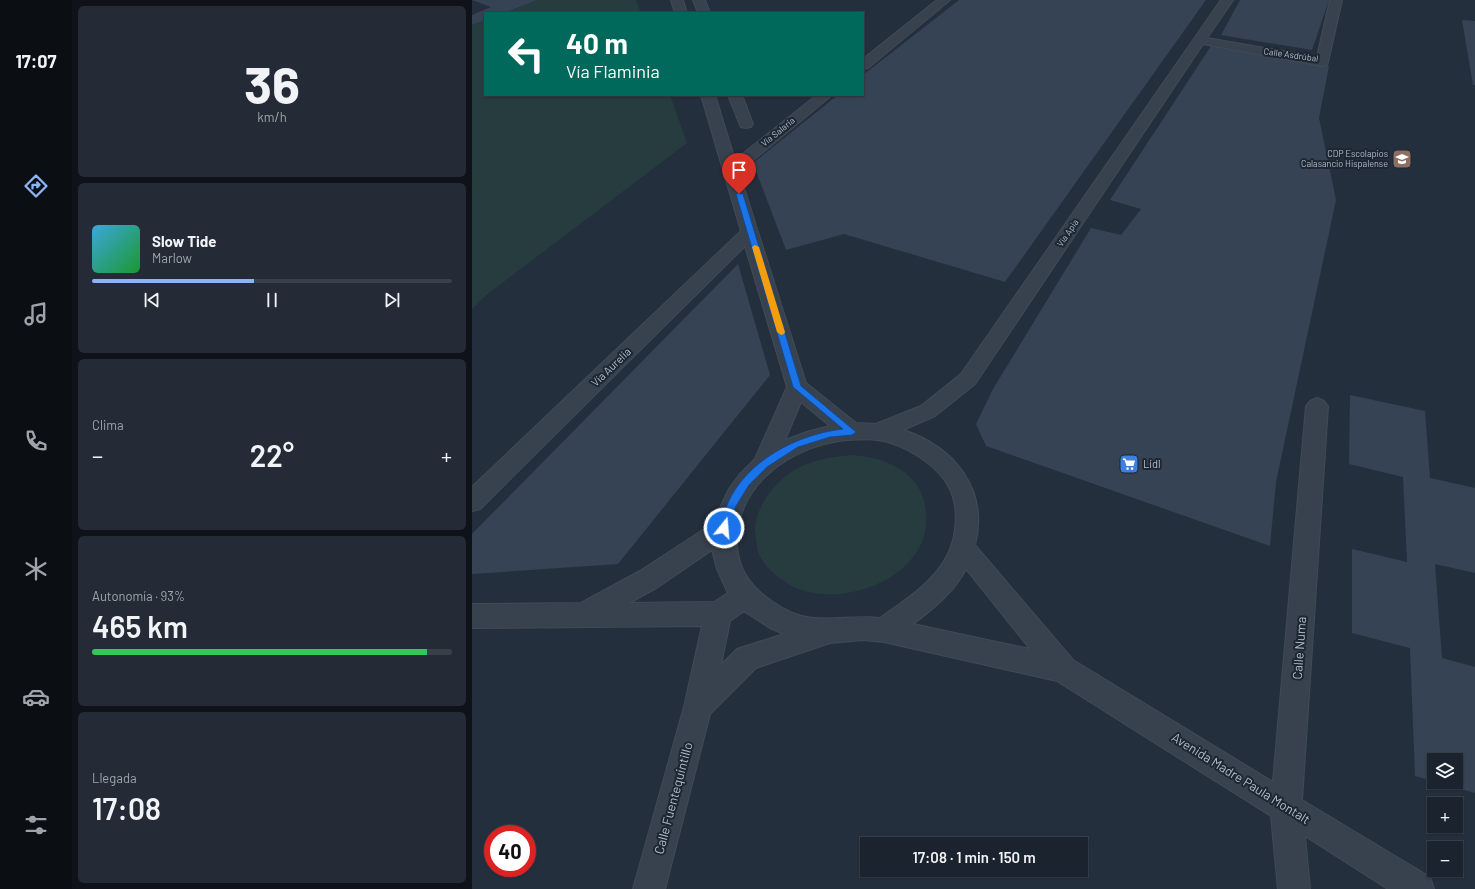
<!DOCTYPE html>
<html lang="es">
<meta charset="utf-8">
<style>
:root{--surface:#1b232e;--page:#242b36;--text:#f1f3f6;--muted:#a0a4aa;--line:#39404a;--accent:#8ab4f8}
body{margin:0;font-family:Barlow,sans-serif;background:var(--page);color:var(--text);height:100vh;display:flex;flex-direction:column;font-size:15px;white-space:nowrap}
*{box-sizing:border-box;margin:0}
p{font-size:13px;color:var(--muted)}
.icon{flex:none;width:22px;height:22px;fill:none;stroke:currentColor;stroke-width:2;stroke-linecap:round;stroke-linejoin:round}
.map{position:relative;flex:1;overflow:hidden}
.side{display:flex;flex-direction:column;gap:6px;padding:6px;background:#0f1319;width:400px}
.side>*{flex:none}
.guide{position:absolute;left:12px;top:12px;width:380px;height:84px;border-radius:0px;box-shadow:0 1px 3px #0004,0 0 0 1px var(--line);background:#00695c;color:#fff;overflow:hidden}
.tools{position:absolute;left:955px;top:753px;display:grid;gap:8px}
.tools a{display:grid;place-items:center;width:36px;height:36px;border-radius:0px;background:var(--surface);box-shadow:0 1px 3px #0004,0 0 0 1px var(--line);font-size:20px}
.speed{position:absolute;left:12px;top:825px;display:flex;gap:8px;font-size:20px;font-weight:700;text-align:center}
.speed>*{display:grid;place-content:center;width:52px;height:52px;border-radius:50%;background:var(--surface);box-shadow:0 1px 3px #0004,0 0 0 1px var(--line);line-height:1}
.speed .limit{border:6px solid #d22;background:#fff;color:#111}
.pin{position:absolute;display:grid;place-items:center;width:34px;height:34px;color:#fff;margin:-41px -17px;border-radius:50% 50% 50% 0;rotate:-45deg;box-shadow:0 0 4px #0007}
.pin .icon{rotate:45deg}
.me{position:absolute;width:44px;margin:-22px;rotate:17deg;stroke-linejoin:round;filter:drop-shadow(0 0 3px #0008)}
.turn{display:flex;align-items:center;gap:14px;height:84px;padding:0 16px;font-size:18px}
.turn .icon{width:52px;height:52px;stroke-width:2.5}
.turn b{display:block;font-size:28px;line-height:34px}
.big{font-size:30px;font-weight:600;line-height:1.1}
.side .widget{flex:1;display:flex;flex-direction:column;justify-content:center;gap:6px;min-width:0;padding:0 14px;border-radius:6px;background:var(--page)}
.side .dial{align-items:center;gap:0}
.dial b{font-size:52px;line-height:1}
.song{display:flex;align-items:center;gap:12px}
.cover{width:48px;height:48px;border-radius:6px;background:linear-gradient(135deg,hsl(200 70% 55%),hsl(130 70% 35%))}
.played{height:4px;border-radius:2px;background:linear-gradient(90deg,var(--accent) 45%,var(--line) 45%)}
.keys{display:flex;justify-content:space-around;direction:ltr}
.heat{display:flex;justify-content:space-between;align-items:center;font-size:22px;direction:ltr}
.charge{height:6px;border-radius:3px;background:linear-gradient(90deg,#34c759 93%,var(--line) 0)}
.trip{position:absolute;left:388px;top:837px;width:228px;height:40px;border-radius:0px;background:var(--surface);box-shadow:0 1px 3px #0004,0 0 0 1px var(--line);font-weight:600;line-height:40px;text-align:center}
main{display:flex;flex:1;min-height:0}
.tab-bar{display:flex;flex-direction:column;width:72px;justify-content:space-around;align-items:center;background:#0b0e12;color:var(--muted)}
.tab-bar .icon{width:28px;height:28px}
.tab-bar .current{color:var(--accent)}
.tab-bar b{font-size:18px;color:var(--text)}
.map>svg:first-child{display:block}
.green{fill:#263c3f}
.building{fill:#364354}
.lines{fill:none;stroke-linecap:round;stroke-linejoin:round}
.minor-casing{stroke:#414a57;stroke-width:2}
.minor{fill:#38414e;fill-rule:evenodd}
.route{fill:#1a73e8;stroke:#114b97}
.slow{fill:#f59e0b}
.labels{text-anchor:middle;stroke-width:4;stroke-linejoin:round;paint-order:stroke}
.far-street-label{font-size:9px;fill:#b4bcc9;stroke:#1d2633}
.far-poi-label{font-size:9px;fill:#b4bcc9;stroke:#1d2633;text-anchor:end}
.street-label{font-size:11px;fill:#b4bcc9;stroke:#1d2633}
.poi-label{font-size:11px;fill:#b4bcc9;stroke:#1d2633;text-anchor:start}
.near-street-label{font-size:13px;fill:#b4bcc9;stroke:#1d2633}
</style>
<main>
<nav class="tab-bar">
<b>17:07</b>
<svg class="icon current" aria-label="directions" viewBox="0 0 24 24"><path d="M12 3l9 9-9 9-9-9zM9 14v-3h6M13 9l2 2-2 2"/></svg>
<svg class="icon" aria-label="music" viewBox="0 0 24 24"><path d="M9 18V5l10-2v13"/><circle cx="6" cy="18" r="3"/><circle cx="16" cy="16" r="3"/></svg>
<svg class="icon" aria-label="phone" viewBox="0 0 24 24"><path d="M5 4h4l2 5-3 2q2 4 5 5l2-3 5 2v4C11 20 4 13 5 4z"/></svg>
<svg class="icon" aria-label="climate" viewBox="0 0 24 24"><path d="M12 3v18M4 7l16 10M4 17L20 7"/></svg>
<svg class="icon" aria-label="car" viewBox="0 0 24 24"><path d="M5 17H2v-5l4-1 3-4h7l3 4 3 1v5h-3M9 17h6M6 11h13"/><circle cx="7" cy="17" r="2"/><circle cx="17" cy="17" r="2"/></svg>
<svg class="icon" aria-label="filters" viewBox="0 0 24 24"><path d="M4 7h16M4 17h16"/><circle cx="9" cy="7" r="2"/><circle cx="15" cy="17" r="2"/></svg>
</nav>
<section class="side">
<div class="widget dial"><b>36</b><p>km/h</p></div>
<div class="widget">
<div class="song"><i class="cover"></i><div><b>Slow Tide</b><p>Marlow</p></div></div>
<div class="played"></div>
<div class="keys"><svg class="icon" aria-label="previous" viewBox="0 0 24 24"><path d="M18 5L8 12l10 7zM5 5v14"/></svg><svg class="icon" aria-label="pause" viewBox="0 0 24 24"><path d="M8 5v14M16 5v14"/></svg><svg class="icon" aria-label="next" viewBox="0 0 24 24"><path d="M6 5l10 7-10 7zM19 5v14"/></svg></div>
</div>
<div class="widget"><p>Clima</p>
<div class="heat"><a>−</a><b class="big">22°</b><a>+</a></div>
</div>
<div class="widget"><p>Autonomía · 93%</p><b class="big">465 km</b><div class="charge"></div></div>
<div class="widget"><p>Llegada</p><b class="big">17:08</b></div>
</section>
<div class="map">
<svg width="1003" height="889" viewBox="0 0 1003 889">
<rect width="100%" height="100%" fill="#242f3e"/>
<path class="green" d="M65 0H164L169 13H32Z
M13 20V95H198L215 143 13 296 0 309V25Z
M380 455C397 457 412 459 426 468 442 477 453 494 454 512 459 561 410 591 366 594 350 595 330 593 317 584 304 576 292 567 286 552 285 548 285 544 284 540 284 536 283 532 283 528 285 503 306 478 328 467 345 459 362 457 380 455Z"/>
<path class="building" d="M0 0H65L32 13H13V20L0 25V15L19 7Z
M487 0H734L533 282 372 234 314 250 281 163 366 95H391V75Z
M768 0H857L840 50 749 35Z
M990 20 1003 21V85H1001Z
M739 46 857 66 847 118 864 200 804 482 798 546 514 446 504 424 521 389 619 228 649 235 669 209 638 200Z
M266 264 298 375 146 564 0 574V534Z
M878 395 953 411 958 478 1003 488V573L963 564 970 658 1003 667V793L966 782H984V760H962V781L943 776 938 648 880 633V549L935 562 931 477 877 464Z"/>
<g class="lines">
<g class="minor-casing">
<path id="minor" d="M199 0H211L215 13H203Z
M221 0H233L238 13H226Z
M465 0H478L396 68 391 69V59Z
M749 0H761L735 38 845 57 858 0H870L856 62 855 65 850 66 731 44 503 384 463 416 431 430C483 447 517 490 503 545L601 660 801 782 834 406 838 401 845 398 852 401 856 406 830 800 958 877 962 889H916L833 836 838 889H806L799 816 585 681 412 642 391 640 358 643 284 668 238 714 193 889H161L212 707 230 626 0 628V604L109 603 168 571 243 522 246 512 257 489 268 474 283 459 315 387 273 246 8 509 0 511V487L269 231 229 95H243L263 160 345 95H360L267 172 334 383 384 423 404 424 449 406 489 374ZM329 402 358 426 335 432 313 440ZM374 440C389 439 405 438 419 443 441 450 468 468 478 489 487 509 485 537 475 556 461 583 432 601 408 618 379 614 347 625 318 612 289 597 265 577 265 542 265 483 320 446 374 440ZM240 550 245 569 256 593 242 602 157 603 186 587ZM494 569 558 649 441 624C461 609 482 592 494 569ZM272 611 298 628 312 634 265 649 249 665 258 621Z
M256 95H270L281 124 279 127 274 128 269 127Z"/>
</g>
<use href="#minor" class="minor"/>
</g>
<path class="route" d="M265 193 271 194 329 386 384 432 380 435 358 437 326 447 295 467 277 485 264 506 256 531H249L247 528C250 521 252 512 255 505 273 461 326 434 371 429L321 387 264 194Z"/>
<path class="slow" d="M283 245 287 247 313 332 312 334 309 335 305 332 280 247Z"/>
<defs>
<g id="school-square" transform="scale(1)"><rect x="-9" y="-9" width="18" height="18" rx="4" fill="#8d6e63" stroke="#1d2633"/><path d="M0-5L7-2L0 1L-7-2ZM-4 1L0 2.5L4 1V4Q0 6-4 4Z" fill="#fff"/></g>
<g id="supermarket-square" transform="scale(1)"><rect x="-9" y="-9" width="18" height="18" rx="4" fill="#3f7fe0" stroke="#1d2633"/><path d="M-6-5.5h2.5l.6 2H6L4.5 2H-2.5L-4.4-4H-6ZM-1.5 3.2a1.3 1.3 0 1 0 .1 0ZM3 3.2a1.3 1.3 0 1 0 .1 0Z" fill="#fff"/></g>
</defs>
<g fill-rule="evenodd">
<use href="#school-square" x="930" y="159"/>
<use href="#supermarket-square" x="657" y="464"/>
</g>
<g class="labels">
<g class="far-street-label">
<text transform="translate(819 55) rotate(8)" y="3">Calle Asdrúbal</text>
<text transform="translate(306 132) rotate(-39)" y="3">Vía Salaria</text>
<text transform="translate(596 233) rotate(-56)" y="3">Vía Apia</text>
</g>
<g class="far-poi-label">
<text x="916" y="157">CDP Escolapios<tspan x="916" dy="10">Calasancio Hispalense</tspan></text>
</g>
<g class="street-label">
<text transform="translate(139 367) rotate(-44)" y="4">Vía Aurelia</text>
</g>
<g class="poi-label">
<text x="671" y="468">Lidl</text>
</g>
<g class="near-street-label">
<text transform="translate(827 648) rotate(-86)" y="5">Calle Numa</text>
<text transform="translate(769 778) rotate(32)" y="5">Avenida Madre Paula Montalt</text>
<text transform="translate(201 798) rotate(-75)" y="5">Calle Fuentequintillo</text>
</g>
</g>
</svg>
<div class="tools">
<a><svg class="icon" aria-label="layers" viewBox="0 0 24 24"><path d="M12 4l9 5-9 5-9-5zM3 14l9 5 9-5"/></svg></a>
<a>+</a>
<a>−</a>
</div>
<div class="speed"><div class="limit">40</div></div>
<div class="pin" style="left:267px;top:194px;background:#d93025"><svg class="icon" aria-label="arrive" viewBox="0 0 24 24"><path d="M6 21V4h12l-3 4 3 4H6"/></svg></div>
<svg class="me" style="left:252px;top:528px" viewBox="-20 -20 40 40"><circle r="17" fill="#1a73e8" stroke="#fff" stroke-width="3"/><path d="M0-11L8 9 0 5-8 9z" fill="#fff"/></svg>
<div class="trip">17:08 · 1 min · 150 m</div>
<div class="guide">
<div class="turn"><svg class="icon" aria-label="left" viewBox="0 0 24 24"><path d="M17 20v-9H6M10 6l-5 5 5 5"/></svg><div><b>40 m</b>Vía Flaminia</div></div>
</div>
</div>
</main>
